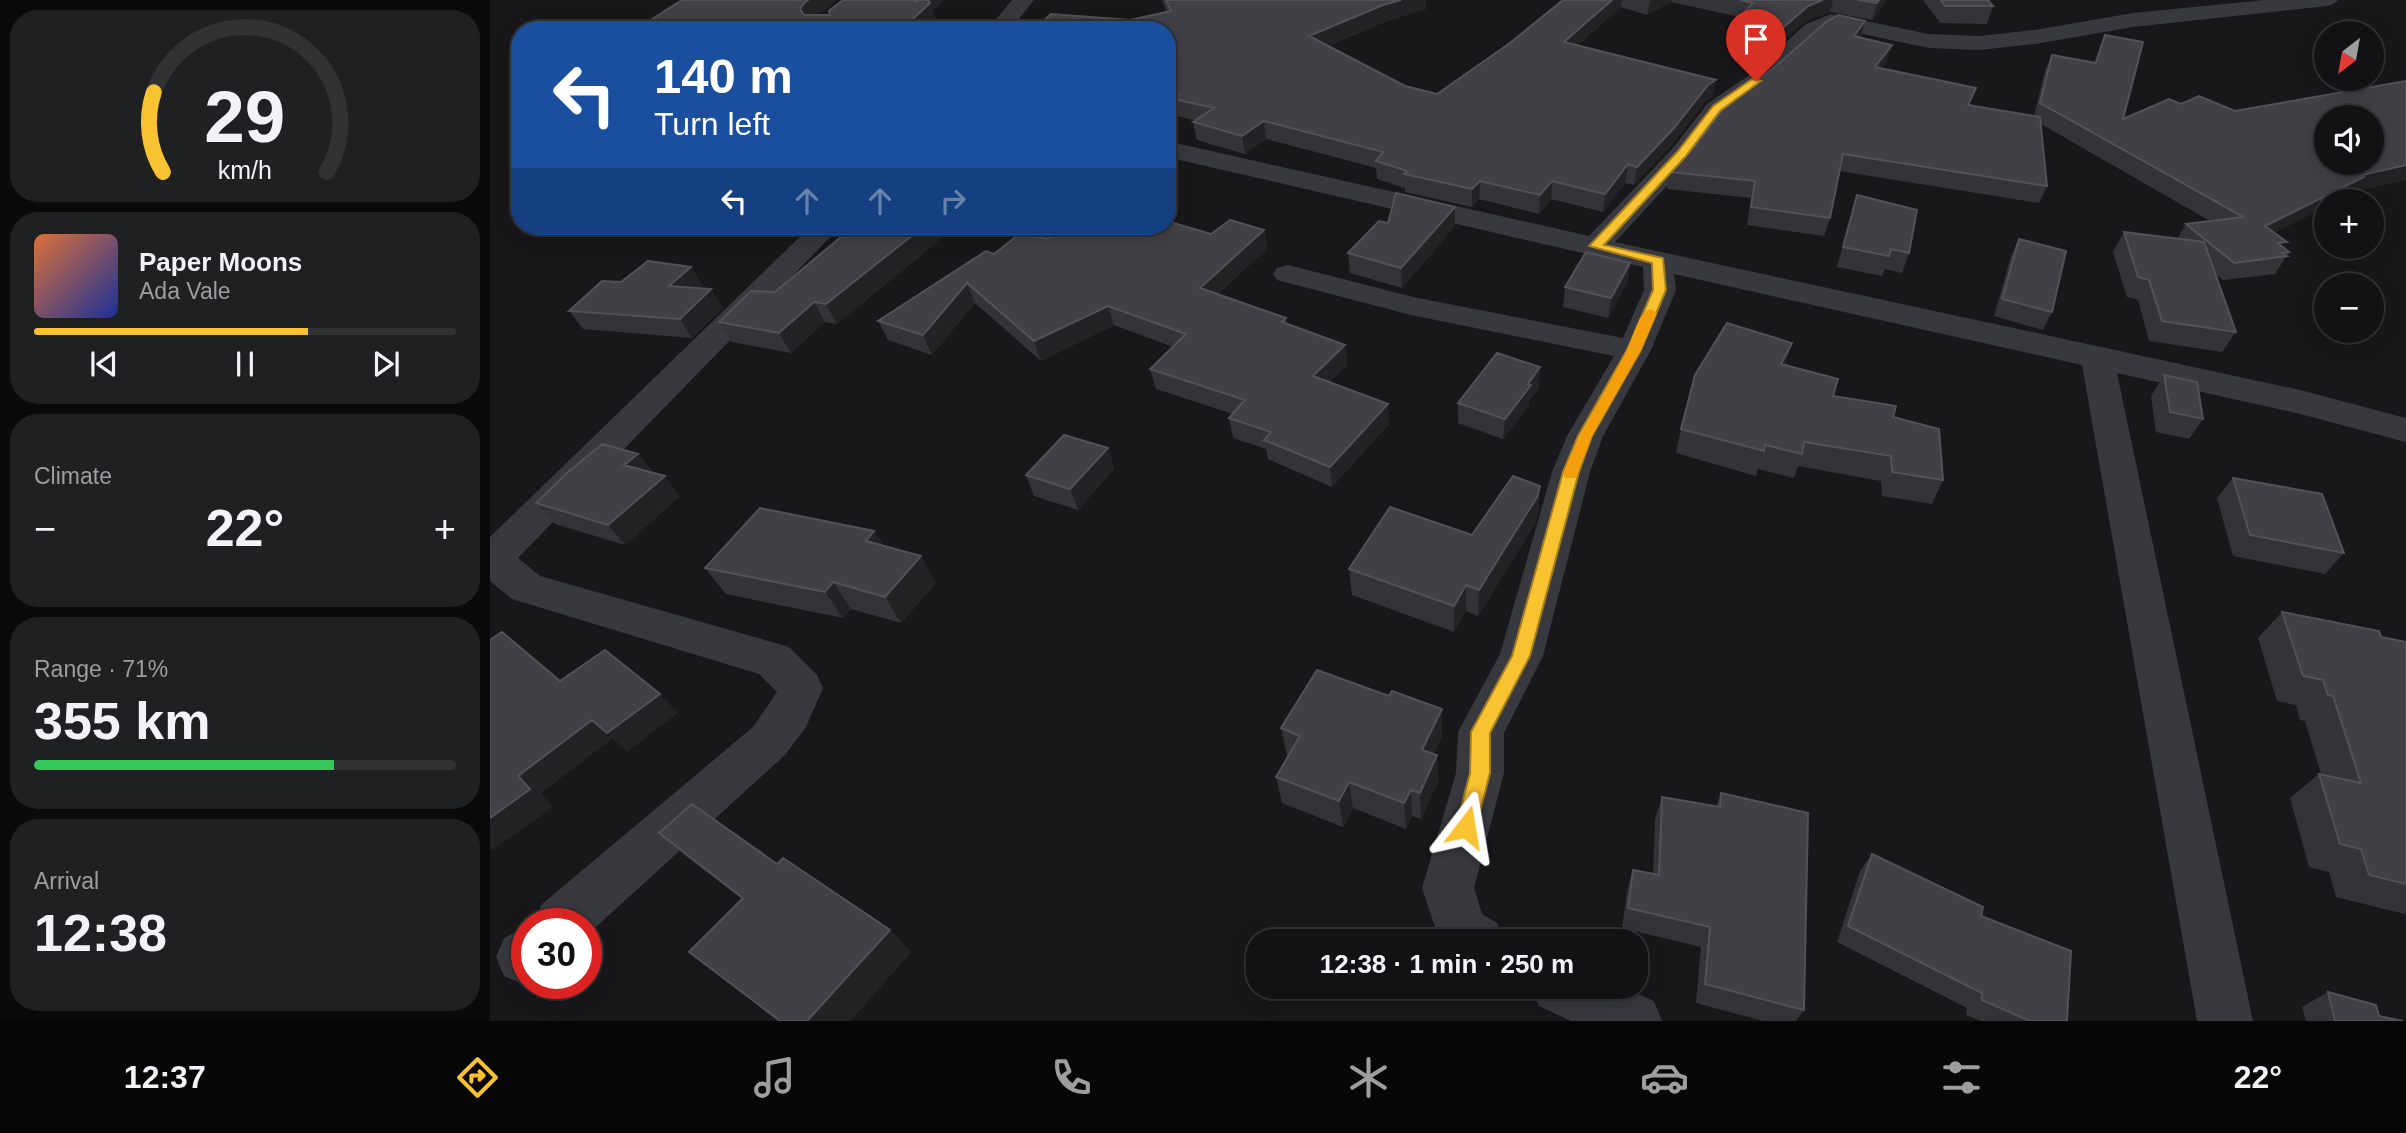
<!DOCTYPE html>
<meta charset="utf-8">
<style>
:root{--surface:#121214;--page:#1f2022;--text:#f1f3f6;--muted:#9c9ea0;--line:#313234;--accent:#f9c230}
body{margin:0;font-family:Arial,sans-serif;background:var(--page);color:var(--text);height:100vh;display:flex;flex-direction:column;font-size:26px;white-space:nowrap}
*{box-sizing:border-box;margin:0}
p{font-size:23px;color:var(--muted)}
.icon{flex:none;width:38px;height:38px;fill:none;stroke:currentColor;stroke-width:2;stroke-linecap:round;stroke-linejoin:round}
.map{position:relative;flex:1;overflow:hidden}
.panel{display:flex;flex-direction:column;gap:10px;padding:10px;background:#0a0a0b;width:490px}
.panel>*{flex:none}
.banner{position:absolute;left:21px;top:21px;width:665px;height:214px;border-radius:28px;box-shadow:0 4px 18px #0003,0 0 0 2px var(--line);background:#1a4fa0;color:#fff;overflow:hidden}
.needle{width:46px;rotate:211deg}
.tools{position:absolute;left:1824px;top:21px;display:grid;gap:14px}
.tools a{display:grid;place-items:center;width:70px;height:70px;border-radius:50%;background:var(--surface);box-shadow:0 4px 18px #0003,0 0 0 2px var(--line);font-size:35px}
.speed{position:absolute;left:21px;top:908px;display:flex;gap:14px;font-size:35px;font-weight:700;text-align:center}
.speed>*{display:grid;place-content:center;width:91px;height:91px;border-radius:50%;background:var(--surface);box-shadow:0 4px 18px #0003,0 0 0 2px var(--line);line-height:1}
.speed .limit{border:10px solid #d22;background:#fff;color:#111}
.pin{position:absolute;display:grid;place-items:center;width:60px;height:60px;color:#fff;margin:-72px -30px;border-radius:50% 50% 50% 0;rotate:-45deg;box-shadow:0 0 7px #0007}
.pin .icon{rotate:45deg}
.me{position:absolute;width:77px;margin:-38px;rotate:14deg;stroke-linejoin:round;filter:drop-shadow(0 0 5px #0008)}
.turn{display:flex;align-items:center;gap:24px;height:147px;padding:0 28px;font-size:32px}
.turn .icon{width:91px;height:91px;stroke-width:2.5}
.turn b{display:block;font-size:49px;line-height:60px}
.lanes{display:flex;align-items:center;height:66px;padding:0 28px;background:#0003;justify-content:center;gap:35px;direction:ltr}
.lanes .off{opacity:.35}
.big{font-size:52px;font-weight:600;line-height:1.1}
.panel .widget{flex:1;display:flex;flex-direction:column;justify-content:center;gap:10px;min-width:0;padding:0 24px;border-radius:28px;background:var(--page)}
.panel .dial{align-items:center;gap:0}
.dial svg{height:182px;overflow:visible;fill:none;stroke:var(--line);stroke-width:7;stroke-linecap:round;text-anchor:middle}
.dial text{fill:var(--text);stroke:none}
.song{display:flex;align-items:center;gap:21px}
.cover{width:84px;height:84px;border-radius:10px;background:linear-gradient(135deg,hsl(20 70% 55%),hsl(230 70% 35%))}
.played{height:7px;border-radius:4px;background:linear-gradient(90deg,var(--accent) 65%,var(--line) 65%)}
.keys{display:flex;justify-content:space-around;direction:ltr}
.heat{display:flex;justify-content:space-between;align-items:center;font-size:38px;direction:ltr}
.charge{height:10px;border-radius:5px;background:linear-gradient(90deg,#34c759 71%,var(--line) 0)}
.trip{position:absolute;left:756px;top:929px;width:402px;height:70px;border-radius:28px;background:var(--surface);box-shadow:0 4px 18px #0003,0 0 0 2px var(--line);font-weight:600;line-height:70px;text-align:center}
.tab-bar{display:flex;height:112px;justify-content:space-around;align-items:center;background:#070708;color:var(--muted)}
.tab-bar .icon{width:49px;height:49px}
.tab-bar .current{color:var(--accent)}
.tab-bar b{font-size:32px;color:var(--text)}
main{display:flex;flex:1;min-height:0}
.map>svg:first-child{display:block}
.lines{fill:none;stroke-linecap:round;stroke-linejoin:round}
.minor{fill:#38393f;fill-rule:evenodd}
.wall{fill:#343338}
.shaded-wall{fill:#232326}
.building{fill:#404046;stroke:#515158;stroke-width:2;fill-rule:evenodd}
.route{fill:#f9c230;stroke:#a27e1f;stroke-width:2}
.slow{fill:#f59e0b}
</style>
<main>
<section class="panel">
<div class="widget dial"><svg viewBox="0 0 100 80">
<path d="M14 69A42 42 0 1 1 86 69"/>
<path d="M14 69A42 42 0 0 1 10 34" stroke="#f9c230"/>
<text x="50" y="56" font-size="32" font-weight="700">29</text>
<text x="50" y="72" font-size="11">km/h</text>
</svg></div>
<div class="widget">
<div class="song"><i class="cover"></i><div><b>Paper Moons</b><p>Ada Vale</p></div></div>
<div class="played"></div>
<div class="keys"><svg class="icon" aria-label="previous" viewBox="0 0 24 24"><path d="M18 5L8 12l10 7zM5 5v14"/></svg><svg class="icon" aria-label="pause" viewBox="0 0 24 24"><path d="M8 5v14M16 5v14"/></svg><svg class="icon" aria-label="next" viewBox="0 0 24 24"><path d="M6 5l10 7-10 7zM19 5v14"/></svg></div>
</div>
<div class="widget"><p>Climate</p>
<div class="heat"><a>−</a><b class="big">22°</b><a>+</a></div>
</div>
<div class="widget"><p>Range · 71%</p><b class="big">355 km</b><div class="charge"></div></div>
<div class="widget"><p>Arrival</p><b class="big">12:38</b></div>
</section>
<div class="map">
<svg width="1916" height="1021" viewBox="0 0 1916 1021">
<rect width="100%" height="100%" fill="#18181a"/>
<g class="lines">
<path class="minor" d="M522 0H544L520 30H497Z
M1775 0H1848L1844 4 1837 6 1643 27 1545 44 1489 50 1439 48 1344 28 1332 34 1274 86 1235 114 1201 160 1125 242 1810 390 1916 418V442L1810 414 1627 373 1763 1021H1707L1592 365 1184 274 1186 290 1161 350 1113 436 1100 472 1053 656 1014 733V773L984 888 992 914 1007 923 1014 942H950L932 888 966 773 968 732 1010 654 1062 472 1077 436 1124 356 921 315 787 280 783 274 787 268 798 265 923 297 1133 338 1154 290 1153 267 677 157V141L1099 236 1183 148 1217 104 1258 76 1316 24 1341 14 1439 34 1489 36 1545 30 1643 13Z
M321 226H351L28 558 50 576 299 647 327 675 333 688 316 727 295 755 96 936V924H44L51 905 263 727 287 692 269 674 22 599 0 581V537Z
M37 926V982L33 984 14 976 6 957 14 938Z
M1041 987H1131L1164 1001 1172 1021H1081L1049 1006Z"/>
</g>
<path class="wall" d="M672 0H936V9L894 22 838 46 915 86 947 94 1020 43 1073 0H1396L1382 20 1340 12 1314 22 1266 65 1270 48 1239 41 1243 24 1250 17 1181 2 1157 15 1131 7 1088 45 1223 97 1215 102 1181 146 1144 185 1135 183 1113 212 1061 199 1049 214 989 199 982 207 915 192V188L887 179 886 168 776 139 755 154 707 140 703 122 706 121 688 116 687 112 677 109V30L640 20 677 12Z
M1433 0H1498L1503 6 1497 24 1450 23Z
M1615 35 1633 119 1691 104 1745 111 1916 81V180L1865 191 1863 194 1848 201H1836L1784 233 1793 248 1799 252 1785 274 1733 280 1725 274 1746 332 1732 352 1659 341 1648 300 1637 297 1623 252 1634 232 1687 239 1696 224 1720 221 1551 124 1557 186 1549 203 1349 171 1340 218 1334 236 1257 225 1261 198 1177 189 1180 172 1371 36 1370 38 1397 61 1391 69 1479 105 1544 116 1555 71 1562 55 1604 63Z
M1367 195 1419 253 1412 273 1395 269 1392 276 1347 267Z
M965 207V226L912 288 860 273 858 253 898 223Z
M364 226H463L464 228 347 324 335 322 301 353 242 342 229 322 285 292Z
M774 230 777 249 728 294 796 318 797 323 855 345 857 365 839 382 899 424 842 487 778 459 776 449 743 438 739 418 743 414 666 389 660 369 683 347 624 325 551 361 485 303 442 355 398 340 388 321 504 254 557 239 721 234Z
M1529 239 1562 312 1553 330 1504 316 1521 256Z
M1140 263 1137 283 1118 318 1073 307 1075 287Z
M213 286 210 288 221 289 233 308 202 338 93 329 79 311Z
M1296 365 1343 396 1403 417 1453 480 1442 504 1392 496 1391 481 1308 466 1304 478 1268 469 1266 476 1186 453 1191 429Z
M1674 375 1713 419 1699 439 1666 432 1661 396Z
M1049 388 1039 401V406L1013 439 968 423V403Z
M618 448 624 469 588 510 544 496 536 475Z
M148 454 162 472 190 496 135 545 65 524 46 503Z
M1743 478 1854 553 1835 574 1743 556 1727 498Z
M1050 486 1048 513 1045 524 988 616 976 611 964 632 862 595 859 569 982 535Z
M384 531 394 546 446 583 411 623 361 609 353 618 236 594 215 568Z
M1792 612 1891 637 1916 642V917L1915 914 1846 897 1839 872 1819 867 1800 798 1829 774H1831L1815 721 1810 720 1806 705 1787 701 1768 638Z
M791 728 952 736 944 754 947 755 948 782 931 819 922 816 916 829 863 808 853 827 792 803 786 777 798 756 797 755Z
M1231 793 1314 1010 1306 1021H1273L1206 1003 1211 947 1132 928 1137 891 1143 870 1163 874 1165 819 1172 797 1226 806Z
M169 833 287 864 421 952 360 1021H290L252 899 197 857Z
M1382 854 1491 916 1577 1021H1491L1476 1015 1477 1008 1347 942 1370 871Z
M1838 992 1889 1016 1913 1021H1816L1812 1007Z"/>
<path class="shaded-wall" d="M318 0H347L321 20 317 26 310 9 314 3Z
M428 0H456L443 10 446 20 436 30H412Z
M911 0H936V9L894 22 821 53 819 36 893 5Z
M1122 0H1132L1131 7 1073 59 1074 42Z
M1160 0H1182L1181 2 1157 15Z
M1333 0H1343L1340 12 1314 22 1266 65 1270 48 1318 6Z
M1389 0H1396L1382 20 1387 3Z
M1375 21 1371 36 1360 52 1364 36Z
M1402 45 1397 61 1380 84 1385 67Z
M1226 80 1223 97 1215 102 1181 146 1144 185 1147 167 1218 85Z
M774 121 776 139 755 154 752 136Z
M1138 164 1135 183 1113 212 1115 194Z
M1916 165V180L1865 191 1863 194 1848 201H1836V207L1764 243 1775 226 1872 175Z
M990 181 989 199 982 207V189Z
M1062 181 1061 199 1049 214 1050 195Z
M965 207V226L912 288 911 268Z
M434 226H463L464 228 347 324 336 304Z
M774 230 777 249 714 307 710 288Z
M1140 263 1137 283 1118 318 1121 298Z
M201 267 213 286 191 305 179 286Z
M477 283 485 303 442 355 433 335Z
M221 289 233 308 202 338 190 319Z
M324 302 335 322 301 353 289 333Z
M618 306 624 325 551 361 544 341Z
M1302 343 1295 367 1291 364Z
M855 345 857 365 826 395 823 376Z
M1050 367 1049 388 1039 401V406L1013 439 1015 419Z
M898 404 899 424 842 487 840 467Z
M618 448 624 469 588 510 580 489Z
M148 454 163 475 134 465Z
M175 476 190 496 135 545 118 525Z
M1050 486 1048 513 1045 524 988 616 989 590Z
M384 531 400 557 376 541Z
M431 556 446 583 411 623 395 597Z
M343 582 361 609 353 618 335 592Z
M976 585V611L964 632V606Z
M170 694 188 713 137 752 117 733Z
M952 709V736L933 777 932 750Z
M102 720 122 739 51 793 63 807 3 850 0 848V818L28 776Z
M947 755 948 782 931 819 930 793Z
M859 782 863 808 853 827 849 801Z
M921 790 922 816 916 829 914 803Z
M400 930 421 952 360 1021H317Z"/>
<path class="building" d="M192 0H318L314 3 310 9 314 15H340L339 11 353 0H428L425 2 430 0H438L440 3 412 29 427 30H145Z
M676 0H911L893 5 819 36 915 86 947 94 1020 43 1073 0H1122L1074 42 1226 80 1218 85 1184 128 1147 167 1138 164 1115 194 1062 181 1050 195 990 181 982 189 914 174 917 171 886 161 893 152 774 121 752 136 703 122 724 108 684 99 689 96 677 93V30H544L561 14 640 20 681 11Z
M1250 0H1333L1318 6 1270 48 1282 33 1243 24 1263 3Z
M1368 0H1389L1387 3Z
M1451 0H1498L1503 6H1455Z
M1348 15 1375 21 1364 36 1402 45 1385 67 1486 88 1478 105 1550 117 1557 186 1353 154 1340 218 1261 207 1265 181 1180 172 1206 145 1240 100 1279 72 1337 21Z
M1615 35 1653 42 1633 119 1679 99 1691 104 1709 96 1745 111 1916 81V165L1872 175 1874 177 1775 226 1797 242 1788 243 1799 252 1791 253 1797 256 1744 263 1696 224 1753 217 1550 103 1562 55 1606 63ZM1836 117H1881V163H1836Z
M906 193 965 207 911 268 858 253 889 221 898 223Z
M1367 195 1427 210 1419 253 1401 249 1399 256 1353 247Z
M740 220 774 230 710 288 796 318 792 322 855 345 823 376 898 404 840 467 774 440 781 432 739 418 755 400 660 369 696 334 618 306 544 341 477 283 433 335 388 321 496 251 504 254 532 232 557 239 572 226H677V221L721 234Z
M364 226H434L336 304 324 302 289 333 229 322 261 291 285 292Z
M1634 232 1714 242 1746 332 1672 321 1659 280 1648 277Z
M1529 239 1576 251 1562 312 1512 299Z
M1096 252 1140 263 1121 298 1075 287Z
M158 261 201 267 179 286 221 289 190 319 79 311 112 281 131 282Z
M1237 323 1302 343 1291 364 1348 379 1343 396 1406 406 1403 417 1449 429 1453 480 1402 472 1401 456 1314 442 1312 454 1275 445 1274 451 1191 429 1205 375Z
M1007 353 1050 367 1038 384 1041 385 1015 419 968 403Z
M1674 375 1707 382 1713 419 1680 412Z
M574 435 618 448 580 489 536 475Z
M112 444 148 454 134 465 175 476 118 525 46 503 78 472Z
M1023 476 1050 486 1047 497 989 590 976 585 964 606 859 569 900 507 982 535Z
M1743 478 1832 494 1854 553 1760 535Z
M270 508 384 531 376 541 431 556 395 597 343 582 335 592 215 568Z
M1792 612 1889 631 1891 637 1916 642V884L1879 875 1871 849 1850 844 1829 774 1871 783 1843 696 1838 695 1833 680 1813 676Z
M12 632 70 681 115 650 170 694 117 733 102 720 28 776 40 789 0 818V640Z
M827 670 899 696 902 691 952 709 932 750 947 755 930 793 921 790 914 803 859 782 849 801 786 777 810 736 791 728Z
M1231 793 1318 813 1314 1010 1215 984 1220 927 1138 908 1143 870 1169 875 1172 797 1230 807Z
M202 804 287 864 293 858 400 930 317 1021H290L199 952 253 898 169 833Z
M1382 854 1493 907 1491 916 1581 951 1577 1021H1540L1492 1000V993L1358 926Z
M1838 992 1886 1005 1889 1016 1913 1021H1845Z"/>
<path class="route" d="M1262 79 1271 81 1230 111 1196 156 1114 245 1173 258 1176 290 1151 350 1102 436 1089 472 1040 656 1000 733V773L986 827 983 834 976 837 969 834 966 827 980 773 981 732 1022 656 1073 472 1088 436 1137 350 1163 290 1162 263 1099 246 1188 151 1223 106Z"/>
<path class="slow" d="M1160 309 1167 313 1151 350 1102 436 1086 478H1075L1073 474C1091 428 1115 394 1137 350 1143 339 1148 313 1160 309Z"/>
</svg>
<div class="tools">
<a><svg class="needle" viewBox="-14 -14 28 28"><path d="M0-13l5 13h-10z" fill="#e53935"/><path d="M0 13l5-13h-10z" fill="#9c9ea0"/></svg></a>
<a><svg class="icon" aria-label="sound" viewBox="0 0 24 24"><path d="M4 9h4l5-4v14l-5-4H4zM17 9q2 3 0 6"/></svg></a>
<a>+</a>
<a>−</a>
</div>
<div class="speed"><div class="limit">30</div></div>
<div class="pin" style="left:1266px;top:81px;background:#d93025"><svg class="icon" aria-label="arrive" viewBox="0 0 24 24"><path d="M6 21V4h12l-3 4 3 4H6"/></svg></div>
<svg class="me" style="left:976px;top:827px" viewBox="-20 -20 40 40"><path d="M0-17L14 15 0 8-14 15z" fill="#f9c230" stroke="#fff" stroke-width="4"/></svg>
<div class="trip">12:38 · 1 min · 250 m</div>
<div class="banner">
<div class="turn"><svg class="icon" aria-label="left" viewBox="0 0 24 24"><path d="M17 20v-9H6M10 6l-5 5 5 5"/></svg><div><b>140 m</b>Turn left</div></div>
<div class="lanes"><svg class="icon" aria-label="left" viewBox="0 0 24 24"><path d="M17 20v-9H6M10 6l-5 5 5 5"/></svg><svg class="icon off" aria-label="ahead" viewBox="0 0 24 24"><path d="M12 20V5M6 11l6-6 6 6"/></svg><svg class="icon off" aria-label="ahead" viewBox="0 0 24 24"><path d="M12 20V5M6 11l6-6 6 6"/></svg><svg class="icon off" aria-label="right" viewBox="0 0 24 24"><path d="M7 20v-9h11M14 6l5 5-5 5"/></svg></div>
</div>
</div>
</main>
<nav class="tab-bar">
<b>12:37</b>
<svg class="icon current" aria-label="directions" viewBox="0 0 24 24"><path d="M12 3l9 9-9 9-9-9zM9 14v-3h6M13 9l2 2-2 2"/></svg>
<svg class="icon" aria-label="music" viewBox="0 0 24 24"><path d="M9 18V5l10-2v13"/><circle cx="6" cy="18" r="3"/><circle cx="16" cy="16" r="3"/></svg>
<svg class="icon" aria-label="phone" viewBox="0 0 24 24"><path d="M5 4h4l2 5-3 2q2 4 5 5l2-3 5 2v4C11 20 4 13 5 4z"/></svg>
<svg class="icon" aria-label="climate" viewBox="0 0 24 24"><path d="M12 3v18M4 7l16 10M4 17L20 7"/></svg>
<svg class="icon" aria-label="car" viewBox="0 0 24 24"><path d="M5 17H2v-5l4-1 3-4h7l3 4 3 1v5h-3M9 17h6M6 11h13"/><circle cx="7" cy="17" r="2"/><circle cx="17" cy="17" r="2"/></svg>
<svg class="icon" aria-label="filters" viewBox="0 0 24 24"><path d="M4 7h16M4 17h16"/><circle cx="9" cy="7" r="2"/><circle cx="15" cy="17" r="2"/></svg>
<b>22°</b>
</nav>
